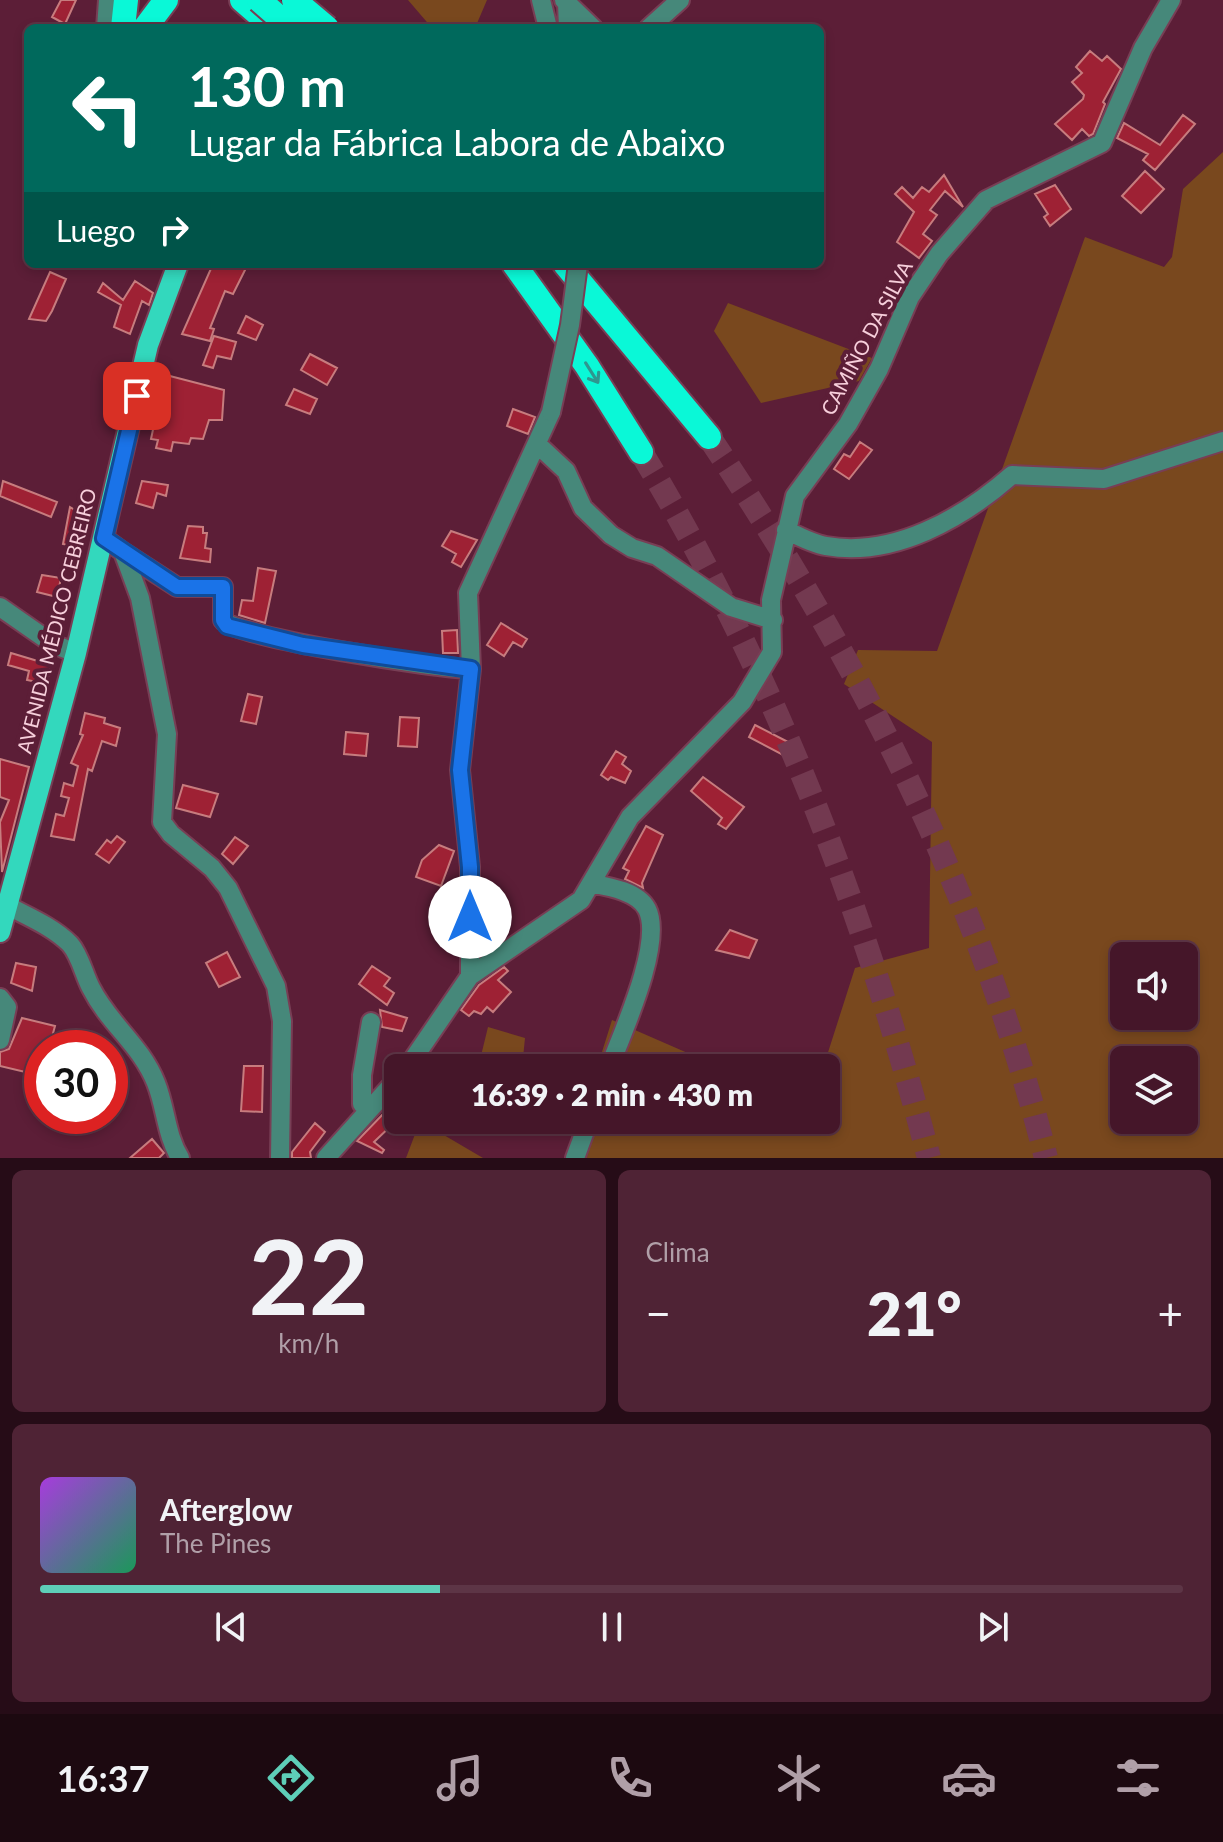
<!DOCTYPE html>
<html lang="es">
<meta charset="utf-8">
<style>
:root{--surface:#451629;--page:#4f2335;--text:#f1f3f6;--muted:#b09fa8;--line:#5d3546;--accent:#5eceb8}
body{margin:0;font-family:Lato,sans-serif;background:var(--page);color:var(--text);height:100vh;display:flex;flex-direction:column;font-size:30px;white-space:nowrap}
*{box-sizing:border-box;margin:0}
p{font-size:26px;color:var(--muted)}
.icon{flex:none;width:44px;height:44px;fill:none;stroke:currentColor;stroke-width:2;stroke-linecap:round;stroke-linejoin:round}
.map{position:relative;height:1158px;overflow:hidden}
.details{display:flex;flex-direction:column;gap:12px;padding:12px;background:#260c17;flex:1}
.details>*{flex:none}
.banner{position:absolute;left:24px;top:24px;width:800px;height:244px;border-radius:12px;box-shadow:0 4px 12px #0003,0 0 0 2px var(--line);background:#00695c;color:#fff;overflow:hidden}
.buttons{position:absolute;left:1110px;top:942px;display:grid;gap:16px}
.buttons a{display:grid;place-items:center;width:88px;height:88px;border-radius:12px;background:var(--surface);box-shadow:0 4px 12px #0003,0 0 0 2px var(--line);font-size:40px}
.speed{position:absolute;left:24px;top:1030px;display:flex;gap:16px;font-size:40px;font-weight:700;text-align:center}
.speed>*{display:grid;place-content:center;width:104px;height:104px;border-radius:50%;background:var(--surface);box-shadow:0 4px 12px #0003,0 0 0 2px var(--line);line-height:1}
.speed .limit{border:12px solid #d22;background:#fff;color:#111}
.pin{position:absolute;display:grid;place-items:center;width:68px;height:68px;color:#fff;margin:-34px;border-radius:16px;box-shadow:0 4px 12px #0006}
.me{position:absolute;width:88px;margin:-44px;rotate:0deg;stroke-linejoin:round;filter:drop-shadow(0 0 6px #0008)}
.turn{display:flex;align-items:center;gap:28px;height:168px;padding:0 32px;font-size:36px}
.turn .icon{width:104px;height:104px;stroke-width:2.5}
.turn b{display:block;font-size:56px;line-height:68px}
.then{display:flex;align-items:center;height:76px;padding:0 32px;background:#0003;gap:16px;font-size:30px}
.big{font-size:60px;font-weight:800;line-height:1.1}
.details .tile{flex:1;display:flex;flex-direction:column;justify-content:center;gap:12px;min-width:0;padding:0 28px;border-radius:12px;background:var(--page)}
.details .dial{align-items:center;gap:0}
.dial b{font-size:104px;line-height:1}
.song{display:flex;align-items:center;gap:24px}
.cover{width:96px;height:96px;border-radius:12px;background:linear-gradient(135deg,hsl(280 70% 55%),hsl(150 70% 35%))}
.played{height:8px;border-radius:4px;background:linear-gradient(90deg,var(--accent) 35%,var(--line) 35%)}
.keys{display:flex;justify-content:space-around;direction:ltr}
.heat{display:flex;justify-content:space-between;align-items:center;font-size:44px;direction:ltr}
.details .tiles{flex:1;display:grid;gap:12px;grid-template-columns:1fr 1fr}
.tile:last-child{grid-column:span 2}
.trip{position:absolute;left:384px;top:1054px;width:456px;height:80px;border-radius:12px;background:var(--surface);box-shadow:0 4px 12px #0003,0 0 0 2px var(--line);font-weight:800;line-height:80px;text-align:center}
.dock{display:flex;height:128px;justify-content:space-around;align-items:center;background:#1c0910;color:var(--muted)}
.dock .icon{width:56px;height:56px}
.dock .on{color:var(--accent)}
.dock b{font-size:36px;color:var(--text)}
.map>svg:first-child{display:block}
.green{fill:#79481e;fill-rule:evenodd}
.building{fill:#9e2134;stroke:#c77c7e;stroke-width:2}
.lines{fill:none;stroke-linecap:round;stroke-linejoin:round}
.highway-tunnel{stroke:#733950;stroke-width:24;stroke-dasharray:24 12;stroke-linecap:butt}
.minor-casing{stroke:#783e55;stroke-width:22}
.major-casing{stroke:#783e55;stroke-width:24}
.highway-casing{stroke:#783e55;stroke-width:28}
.minor{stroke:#46887a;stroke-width:18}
.major{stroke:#33d8bd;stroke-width:20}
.highway{stroke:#0af8d7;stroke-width:24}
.minor-bridge-casing{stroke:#783e55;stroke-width:22;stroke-linecap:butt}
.highway-bridge-casing{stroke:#783e55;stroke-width:28;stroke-linecap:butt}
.minor-bridge{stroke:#46887a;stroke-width:18}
.highway-bridge{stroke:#0af8d7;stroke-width:24}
.oneway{stroke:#2f968f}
.route-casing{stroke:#114b97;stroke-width:20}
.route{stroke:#1a73e8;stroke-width:14}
.labels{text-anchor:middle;stroke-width:8;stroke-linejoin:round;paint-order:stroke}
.street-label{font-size:20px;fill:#f7cfdb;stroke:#5c1e37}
</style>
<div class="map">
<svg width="1223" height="1158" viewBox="0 0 1223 1158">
<rect width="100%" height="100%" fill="#5c1e37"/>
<path class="green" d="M408 0H487L475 28H432Z
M1223 152V1158H567L580 1120H826V1068H823L855 968 929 948 932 742 844 684 858 650 937 651 1085 237 1164 267 1172 257 1183 189ZM1124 956H1184V1016H1124ZM1124 1060H1184V1120H1124Z
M728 303 872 358 859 381 761 403 714 331Z
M612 1020 722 1068H597Z
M488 1027 525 1038 522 1068H478Z
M420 1121 483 1158H406Z"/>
<path class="building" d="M61 0H76L65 24 52 17Z
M1090 51 1102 61 1107 56 1121 69 1103 102 1105 104 1093 134 1089 136 1082 129 1072 140 1055 124 1083 99 1084 95 1072 82 1082 73 1076 67Z
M1183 115 1195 124 1155 170 1143 160 1148 154 1117 138 1124 123 1160 145Z
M1145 171 1164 189 1141 213 1122 196Z
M944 175 963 207 945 191 930 210 937 215 923 234 932 241 919 258 897 242 914 212 895 194 902 187 913 198 922 187 929 192Z
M1055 185 1071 209 1050 226 1044 217 1048 214 1035 194Z
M213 264H240L246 268 233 294 225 291 210 328 214 329 210 341 182 334Z
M50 272 66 279 52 311 46 321 29 319Z
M135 281 153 293 149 305 142 301 130 334 114 327 121 305 98 292 103 283 123 300Z
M246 316 263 325 256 340 238 333Z
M214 336 236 342 231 359 217 356 213 368 203 365Z
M310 354 337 368 327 385 301 370Z
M166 375 224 390 222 420H209L203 439 191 438 189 444 173 442 171 451 156 448 158 440 151 439 154 425H159Z
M294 389 317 399 310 414 286 405Z
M513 409 535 417 528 434 507 426Z
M860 442 872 450 849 479 834 469 844 454 850 457Z
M3 481 57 502 51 517 0 496Z
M142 481 168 485 166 496 157 493 153 508 136 503Z
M70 507 88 518 81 548 63 544Z
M188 526 203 527V533H207L205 548 211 549 210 562 180 558Z
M451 531 477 540 461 567 452 562 456 554 442 546Z
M258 568 276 571 265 623 239 615 242 600 253 601Z
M42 575 61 578 57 597 37 592Z
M501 623 527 639 522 647 513 642 504 656 487 645Z
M457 630 458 653H443L442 631Z
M11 653 51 665 47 684 27 680 29 671 8 665Z
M248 694 262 697 256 724 241 721Z
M85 713 105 718 104 723 120 728 116 746 102 741 92 771 88 769 74 840 51 836 56 814 64 816 69 798 61 796 64 783 73 786 78 766 71 763 83 735 80 734Z
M400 717 419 718 417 747 398 746Z
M755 725 790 743 783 755 749 737Z
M346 732 368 734 366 756 344 754Z
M616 751 626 757 622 764 631 771 625 783 611 777 608 780 601 775Z
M0 759 29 767 2 872 0 822 9 800 0 797Z
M703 777 744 807 726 829 718 824 722 818 691 791Z
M183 785 218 794 210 817 176 808Z
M646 826 663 835 642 883 643 888 625 879 629 871 623 868Z
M117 836 125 842 109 863 96 854 107 840 111 843Z
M235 837 248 846 233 864 222 854Z
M439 845 454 851 441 886 416 877 422 860Z
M730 930 757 940 749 958 716 950Z
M227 952 240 977 219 987 206 963Z
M16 963 36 967 32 991 11 983Z
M372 966 390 978 384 986 394 993 387 1005 359 984Z
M504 967 508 971 498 980 511 992 493 1012 487 1007 481 1014 474 1011 469 1016 461 1010 479 985Z
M380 1010 407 1018 402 1031 382 1027Z
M22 1018 55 1026 49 1048H42V1076L0 1066V1052L9 1049Z
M244 1066H263L262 1112 241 1111Z
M386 1111 396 1121 374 1142 384 1150 382 1153 357 1141Z
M315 1123 325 1132 310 1152 311 1158H292V1152Z
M152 1139 164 1153 159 1158H130Z"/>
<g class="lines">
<path class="highway-tunnel" d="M709 437C858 659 981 897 1046 1158
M641 452C773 671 865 911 929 1158"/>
<g class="minor-casing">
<path id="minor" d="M541 0 548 28
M564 0 593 28
M567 3 568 28
M106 28 108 0
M649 28 680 0
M537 444 566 471 583 508 611 535 632 548 657 556 731 607 773 620
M786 530C798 536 813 544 826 546 894 558 963 518 1012 475L1104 479 1223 441
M104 538 123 552 140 598 167 734 162 822 171 834 212 868 228 888 276 986 282 1021 280 1158
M123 552 177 587H223V620C234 637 441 669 471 669
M0 607 53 644 76 653
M594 884C611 887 638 892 647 909 664 942 622 1034 609 1068
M8 906C29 917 53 927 70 944 80 955 84 975 91 988 109 1024 141 1045 156 1083 166 1108 166 1135 180 1158
M470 976V867L460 770 471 669 468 593 551 412
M0 998 7 1007 0 1040
M407 1068 470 976 581 900 630 817 742 702 772 652 771 600 795 496 848 424 879 369 910 297 939 254 986 200 1102 143 1143 48 1171 0
M362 1104V1075L371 1022
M326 1158 398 1078
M575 1158 589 1120"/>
</g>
<g class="major-casing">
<path id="major" d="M0 932 76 653 148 345 178 264"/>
</g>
<g class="highway-casing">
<path id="highway" d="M242 0 273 27
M123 28 126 0
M145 28 166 0
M514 264 587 366 641 452
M565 264 709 437"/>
</g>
<use href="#minor" class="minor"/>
<use href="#major" class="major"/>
<use href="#highway" class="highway"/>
<g class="minor-bridge-casing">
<path id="minor-bridge" d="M551 412 570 325 578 264"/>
</g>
<g class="highway-bridge-casing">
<path id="highway-bridge" d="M259 0 291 28
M294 0 327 28"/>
</g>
<use href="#minor-bridge" class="minor-bridge"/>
<use href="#highway-bridge" class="highway-bridge"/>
</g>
<defs><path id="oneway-shaft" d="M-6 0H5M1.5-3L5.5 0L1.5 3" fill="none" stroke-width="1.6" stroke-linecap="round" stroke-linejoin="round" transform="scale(2)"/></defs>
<use class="oneway" href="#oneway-shaft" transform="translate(592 373) rotate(58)"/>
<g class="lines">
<g class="route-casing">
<path id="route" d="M137 396 104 538 177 587H223V620L227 626 303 645 471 669 460 770 470 867V917"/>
</g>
<use href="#route" class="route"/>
</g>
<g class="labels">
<g class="street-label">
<text transform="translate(867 338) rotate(-62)" y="7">CAMIÑO DA SILVA</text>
<text transform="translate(57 621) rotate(-76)" y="7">AVENIDA MÉDICO CEBREIRO</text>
</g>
</g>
</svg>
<div class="buttons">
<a><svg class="icon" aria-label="sound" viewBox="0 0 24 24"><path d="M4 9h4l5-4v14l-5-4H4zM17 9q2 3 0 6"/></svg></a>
<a><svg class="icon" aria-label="layers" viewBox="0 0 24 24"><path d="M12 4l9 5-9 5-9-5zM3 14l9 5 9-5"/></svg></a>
</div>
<div class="speed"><div class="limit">30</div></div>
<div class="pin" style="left:137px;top:396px;background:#d93025"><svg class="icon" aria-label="arrive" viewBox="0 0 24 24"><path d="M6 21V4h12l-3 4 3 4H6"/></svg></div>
<svg class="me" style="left:470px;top:917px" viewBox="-20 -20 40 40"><circle r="19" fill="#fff"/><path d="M0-13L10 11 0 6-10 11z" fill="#1a73e8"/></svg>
<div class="trip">16:39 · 2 min · 430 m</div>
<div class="banner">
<div class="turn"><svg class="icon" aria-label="left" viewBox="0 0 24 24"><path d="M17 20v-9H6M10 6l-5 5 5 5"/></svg><div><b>130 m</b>Lugar da Fábrica Labora de Abaixo</div></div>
<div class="then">Luego<svg class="icon" aria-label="right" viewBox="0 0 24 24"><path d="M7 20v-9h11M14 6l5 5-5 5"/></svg></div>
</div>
</div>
<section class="details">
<div class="tiles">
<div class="tile dial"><b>22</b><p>km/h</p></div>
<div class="tile"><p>Clima</p>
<div class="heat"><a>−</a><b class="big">21°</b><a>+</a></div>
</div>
<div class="tile">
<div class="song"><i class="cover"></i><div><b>Afterglow</b><p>The Pines</p></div></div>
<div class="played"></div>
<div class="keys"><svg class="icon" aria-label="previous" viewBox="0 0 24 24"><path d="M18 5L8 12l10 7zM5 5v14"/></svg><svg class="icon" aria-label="pause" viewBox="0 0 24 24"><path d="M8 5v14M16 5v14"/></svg><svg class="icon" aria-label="next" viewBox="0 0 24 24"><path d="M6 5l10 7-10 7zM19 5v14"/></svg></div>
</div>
</div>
</section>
<nav class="dock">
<b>16:37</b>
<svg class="icon on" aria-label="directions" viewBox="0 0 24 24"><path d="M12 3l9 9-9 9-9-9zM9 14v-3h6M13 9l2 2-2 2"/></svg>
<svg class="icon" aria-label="music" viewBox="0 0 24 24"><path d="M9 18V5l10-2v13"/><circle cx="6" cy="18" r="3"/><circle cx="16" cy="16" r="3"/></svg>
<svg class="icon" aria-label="phone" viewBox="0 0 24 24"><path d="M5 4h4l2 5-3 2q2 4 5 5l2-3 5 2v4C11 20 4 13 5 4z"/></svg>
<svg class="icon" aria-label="climate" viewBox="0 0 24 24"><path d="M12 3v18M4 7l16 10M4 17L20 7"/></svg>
<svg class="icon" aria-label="car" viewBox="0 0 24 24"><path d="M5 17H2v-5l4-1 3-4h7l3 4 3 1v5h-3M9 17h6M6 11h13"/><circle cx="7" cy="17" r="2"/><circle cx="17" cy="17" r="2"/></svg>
<svg class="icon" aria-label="filters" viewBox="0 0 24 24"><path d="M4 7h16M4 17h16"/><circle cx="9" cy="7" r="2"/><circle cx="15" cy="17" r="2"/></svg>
</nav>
